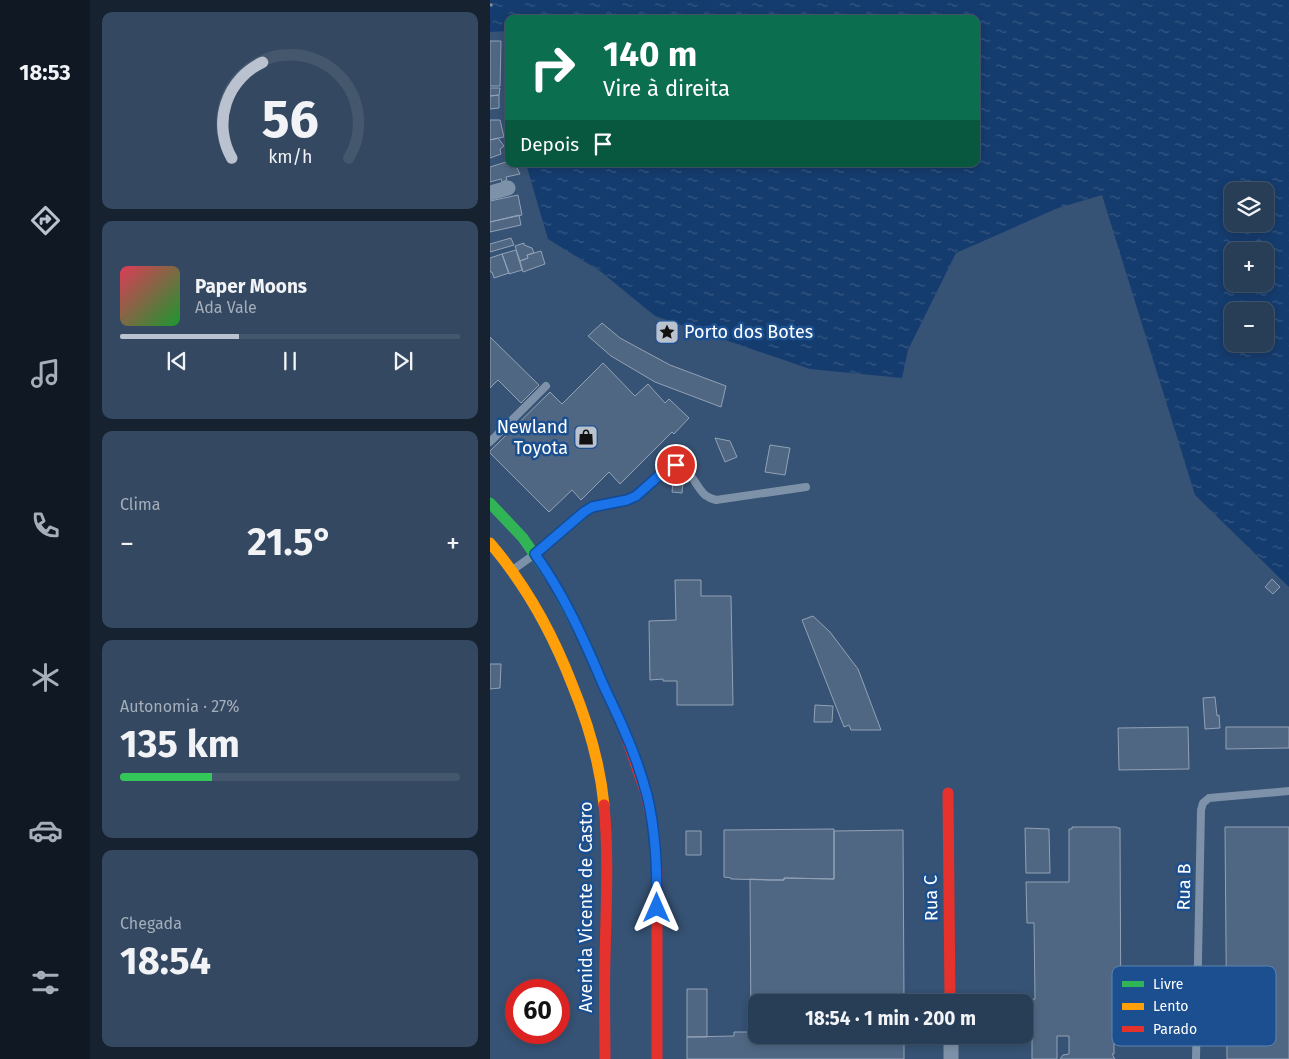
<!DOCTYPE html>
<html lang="pt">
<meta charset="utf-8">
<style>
:root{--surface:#283e57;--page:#344961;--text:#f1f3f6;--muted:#a5aeba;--line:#44576d;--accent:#b9c2ce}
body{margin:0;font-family:"Fira Sans",sans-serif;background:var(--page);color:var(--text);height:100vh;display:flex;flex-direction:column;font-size:19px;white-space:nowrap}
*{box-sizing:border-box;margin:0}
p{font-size:16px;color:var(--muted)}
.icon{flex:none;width:28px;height:28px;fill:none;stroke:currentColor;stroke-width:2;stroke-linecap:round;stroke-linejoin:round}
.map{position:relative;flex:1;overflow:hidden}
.details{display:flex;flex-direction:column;gap:12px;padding:12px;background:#162230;width:400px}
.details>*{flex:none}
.banner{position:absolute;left:15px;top:15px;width:475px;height:152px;border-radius:10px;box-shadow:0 2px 8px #0003,0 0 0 1px var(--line);background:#0b6e4f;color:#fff;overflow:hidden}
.controls{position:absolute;left:734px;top:182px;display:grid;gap:10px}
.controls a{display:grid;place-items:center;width:50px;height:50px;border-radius:10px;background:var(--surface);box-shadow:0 2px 8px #0003,0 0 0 1px var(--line);font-size:25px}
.speed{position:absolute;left:15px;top:979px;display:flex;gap:10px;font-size:25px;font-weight:700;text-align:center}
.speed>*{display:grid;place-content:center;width:65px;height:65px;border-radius:50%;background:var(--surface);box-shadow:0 2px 8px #0003,0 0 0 1px var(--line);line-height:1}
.speed .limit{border:8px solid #d22;background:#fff;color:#111}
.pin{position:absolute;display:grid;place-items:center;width:42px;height:42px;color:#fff;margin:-21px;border:2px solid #fff;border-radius:50%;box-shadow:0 1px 5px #0007}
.me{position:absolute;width:55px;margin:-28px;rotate:0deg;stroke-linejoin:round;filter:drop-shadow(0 0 4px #0008)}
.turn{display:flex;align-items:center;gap:18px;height:105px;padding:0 15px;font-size:22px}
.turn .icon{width:65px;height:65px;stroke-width:2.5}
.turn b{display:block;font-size:35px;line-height:42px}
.then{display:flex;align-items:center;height:48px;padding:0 15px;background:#0003;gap:10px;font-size:19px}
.big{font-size:38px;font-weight:700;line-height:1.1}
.details .tile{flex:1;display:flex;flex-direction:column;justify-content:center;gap:8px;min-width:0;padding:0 18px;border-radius:10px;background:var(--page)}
.details .dial{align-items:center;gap:0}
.dial svg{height:130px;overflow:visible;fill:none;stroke:var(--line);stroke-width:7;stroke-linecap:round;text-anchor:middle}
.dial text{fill:var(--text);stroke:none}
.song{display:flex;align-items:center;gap:15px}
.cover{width:60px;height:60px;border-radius:8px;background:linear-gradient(135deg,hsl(350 70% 55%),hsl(130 70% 35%))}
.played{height:5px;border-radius:2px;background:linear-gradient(90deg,var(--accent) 35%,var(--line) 35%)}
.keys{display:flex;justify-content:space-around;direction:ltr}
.heat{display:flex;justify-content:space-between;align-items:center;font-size:28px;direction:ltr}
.charge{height:8px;border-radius:4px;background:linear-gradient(90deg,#34c759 27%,var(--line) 0)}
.trip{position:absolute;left:258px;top:994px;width:285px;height:50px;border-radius:10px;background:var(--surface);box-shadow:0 2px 8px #0003,0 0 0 1px var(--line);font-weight:700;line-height:50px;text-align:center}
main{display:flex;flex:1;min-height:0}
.dock{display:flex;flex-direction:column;width:90px;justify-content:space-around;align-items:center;background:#101923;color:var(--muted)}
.dock .icon{width:35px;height:35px}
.dock .selected{color:var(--accent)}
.dock b{font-size:22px;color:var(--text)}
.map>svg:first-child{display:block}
.water{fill:url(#water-ripples);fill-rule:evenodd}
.building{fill:#506783;stroke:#92a2b6}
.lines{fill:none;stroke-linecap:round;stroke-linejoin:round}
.path{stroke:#7d92a8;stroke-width:3;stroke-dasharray:2.5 4;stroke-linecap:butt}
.lane{stroke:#7d92a8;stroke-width:8}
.street{stroke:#7d92a8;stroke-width:15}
.fast{stroke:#30b455;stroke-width:11}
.slow{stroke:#ff9f0a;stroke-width:11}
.jam{stroke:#e5322d;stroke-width:11}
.route-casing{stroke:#114b97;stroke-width:12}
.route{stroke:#1a73e8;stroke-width:9}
.labels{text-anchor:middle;stroke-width:5;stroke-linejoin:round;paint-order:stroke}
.poi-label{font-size:18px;fill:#fff;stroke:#1b4f8f;text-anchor:start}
.street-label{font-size:18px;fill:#fff;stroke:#1b4f8f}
.key{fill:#1b4f8f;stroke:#5f84b1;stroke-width:1}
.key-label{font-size:14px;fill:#fff}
</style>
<main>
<nav class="dock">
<b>18:53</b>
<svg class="icon selected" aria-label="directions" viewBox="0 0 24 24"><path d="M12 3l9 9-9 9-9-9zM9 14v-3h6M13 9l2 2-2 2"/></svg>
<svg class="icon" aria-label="music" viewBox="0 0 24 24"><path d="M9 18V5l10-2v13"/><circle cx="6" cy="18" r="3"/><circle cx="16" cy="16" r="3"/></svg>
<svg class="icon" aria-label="phone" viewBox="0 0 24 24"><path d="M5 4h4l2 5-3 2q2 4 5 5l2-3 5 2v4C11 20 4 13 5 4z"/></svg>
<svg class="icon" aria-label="climate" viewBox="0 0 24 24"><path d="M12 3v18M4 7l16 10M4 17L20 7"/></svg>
<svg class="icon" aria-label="car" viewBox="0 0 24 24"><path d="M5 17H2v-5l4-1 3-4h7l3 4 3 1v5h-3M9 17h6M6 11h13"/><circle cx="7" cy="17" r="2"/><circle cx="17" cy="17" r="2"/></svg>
<svg class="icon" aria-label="filters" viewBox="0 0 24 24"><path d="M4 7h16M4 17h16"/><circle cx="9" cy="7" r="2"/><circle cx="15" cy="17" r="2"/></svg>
</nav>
<section class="details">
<div class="tile dial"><svg viewBox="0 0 100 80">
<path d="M14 69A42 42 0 1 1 86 69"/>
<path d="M14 69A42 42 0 0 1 33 10" stroke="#b9c2ce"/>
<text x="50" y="56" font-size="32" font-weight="700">56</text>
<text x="50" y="72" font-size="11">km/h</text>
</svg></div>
<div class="tile">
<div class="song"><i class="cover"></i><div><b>Paper Moons</b><p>Ada Vale</p></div></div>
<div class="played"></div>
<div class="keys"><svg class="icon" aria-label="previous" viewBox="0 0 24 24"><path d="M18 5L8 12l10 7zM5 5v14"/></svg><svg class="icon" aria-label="pause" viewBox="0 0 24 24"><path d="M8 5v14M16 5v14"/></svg><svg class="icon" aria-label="next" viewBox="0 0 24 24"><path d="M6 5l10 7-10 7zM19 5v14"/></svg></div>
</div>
<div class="tile"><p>Clima</p>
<div class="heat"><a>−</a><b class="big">21.5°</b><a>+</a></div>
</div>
<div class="tile"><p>Autonomia · 27%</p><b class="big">135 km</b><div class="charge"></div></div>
<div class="tile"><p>Chegada</p><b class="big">18:54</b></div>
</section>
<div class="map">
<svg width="799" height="1059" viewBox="0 0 799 1059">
<defs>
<pattern id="water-ripples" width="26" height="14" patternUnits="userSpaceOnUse" patternTransform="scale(1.25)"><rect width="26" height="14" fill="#153c6e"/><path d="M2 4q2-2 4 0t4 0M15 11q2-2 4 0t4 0" fill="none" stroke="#385984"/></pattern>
</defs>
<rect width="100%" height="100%" fill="#365274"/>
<path class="water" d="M0 0H799V587L705 495 612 195 568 208 466 253 418 350 412 378 320 369 165 316 110 271 58 239 36 164H486V19H19V58L18 31 0 32ZM742 191H775V224H742ZM742 251H775V284H742ZM742 311H775V344H742Z"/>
<path class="building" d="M0 41H11L10 86H0Z
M0 88H10L9 95 0 96Z
M9 95V108L0 109V96Z
M0 120H10L14 137 0 140Z
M8 138 14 146 10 149 11 154 0 158V140Z
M19 161V164H25L30 174 16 177 17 180 12 182 11 179 0 182V167Z
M28 195 32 215 0 222V201Z
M29 215 31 225 0 232V222Z
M21 238 24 245 0 252V244Z
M34 243V245L42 248 44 253 37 255 38 258 30 261 25 246Z
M26 250 32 270 19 274 12 254Z
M51 251 55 264 33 272 30 261 38 258 37 255Z
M12 254 19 273 4 278 2 272H0V258Z
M112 323 130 338 180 365 236 386 231 407 165 382 121 356 98 336Z
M0 337 49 385 31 403 8 380 0 388Z
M113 363 145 396 158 384 175 403 179 399 199 418 184 434 182 432 130 484 119 472 91 500 82 490 59 512 0 453V451L60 392 72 404Z
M225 438 240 441 247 457 235 462Z
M280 445 300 448 295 475 275 472Z
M183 481 193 482 192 493 182 492Z
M782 579 790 587 783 594 775 587Z
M185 580H211V596H241L243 705H187V681H173V679L160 680 159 621 186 620Z
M323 616 340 632 368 669 391 730H361L359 725 354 727 312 620Z
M0 664H11L10 688 0 689Z
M725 697 727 716 729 715 730 728 715 729 713 698Z
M325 705 343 706 342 722H324Z
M698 727 699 769 629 770 628 728Z
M736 727H799V748L736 749Z
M582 827H627V828H630L631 1036H624V1054H622L625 1059H570L573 1055 579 1054V1036H567V1059H542V1017H534V1000L545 999 544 923H537L536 882H579V829H582Z
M735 827H799V1059H737Z
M535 828 559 829 560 873H536Z
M344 829V879L294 878V880H281L241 879V878L234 877V830Z
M413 830 414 1002H266V1035H414V1059H197V1037L244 1036V1032H261L260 879 281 880H294V878L344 879V831Z
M196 831H211V855H196Z
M197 989H217V1037H197Z"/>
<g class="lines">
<path class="path" d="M0 5H5"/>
<path class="lane" d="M0 442 56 386
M24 569 45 554 93 512 102 507 137 500 146 496 180 466C199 462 204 485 215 495 219 498 222 499 226 500L316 487
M706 1059 711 810 713 803 719 798 799 791"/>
<path class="street" d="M0 193 18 188
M461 1035V1059"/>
<path class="fast" d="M0 503 33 538 64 583 93 638 116 691"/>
<path class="slow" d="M0 543C36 585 62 632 82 684 98 723 110 763 114 805"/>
<path class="jam" d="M116 691 134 730 156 794 164 831 167 872V1059
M458 793 460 1002
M114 805C119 856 116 908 115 959 114 992 115 1026 115 1059"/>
</g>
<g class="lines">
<g class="route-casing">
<path id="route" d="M167 908C167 870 166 832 157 795 151 773 143 750 134 730 127 713 119 698 112 682 93 637 73 593 45 554L94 512 102 507 137 500 146 496 180 466 186 465"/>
</g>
<use href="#route" class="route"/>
</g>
<defs>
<g id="sight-square" transform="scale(1.25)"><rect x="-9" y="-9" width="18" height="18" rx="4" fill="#b9c2ce" stroke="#1b4f8f"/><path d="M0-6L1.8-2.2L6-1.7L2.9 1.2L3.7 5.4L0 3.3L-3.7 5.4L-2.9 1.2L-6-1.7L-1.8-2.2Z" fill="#111"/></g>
<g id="shop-square" transform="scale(1.25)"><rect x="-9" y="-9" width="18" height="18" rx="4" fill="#b9c2ce" stroke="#1b4f8f"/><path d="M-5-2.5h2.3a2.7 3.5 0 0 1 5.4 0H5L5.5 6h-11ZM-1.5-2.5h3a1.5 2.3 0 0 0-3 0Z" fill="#111"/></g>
</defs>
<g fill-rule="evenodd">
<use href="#sight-square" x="177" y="332"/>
<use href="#shop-square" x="96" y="437"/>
</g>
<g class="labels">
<g class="poi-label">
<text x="194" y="338">Porto dos Botes</text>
<text x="78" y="433" text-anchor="end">Newland<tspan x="78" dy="21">Toyota</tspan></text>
</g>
<g class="street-label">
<text transform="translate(694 887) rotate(-89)" y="6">Rua B</text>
<text transform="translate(441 898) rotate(-91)" y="6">Rua C</text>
<text transform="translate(96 907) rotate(-90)" y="6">Avenida Vicente de Castro</text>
</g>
</g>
<rect x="622" y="966" width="164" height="80" rx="8" class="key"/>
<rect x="632" y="981" width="22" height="6" fill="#30b455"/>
<rect x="632" y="1003" width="22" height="7" fill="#ff9f0a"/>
<rect x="632" y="1026" width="22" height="6" fill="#e5322d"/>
<g class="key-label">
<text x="663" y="989">Livre</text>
<text x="663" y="1011">Lento</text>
<text x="663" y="1034">Parado</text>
</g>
</svg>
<div class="controls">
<a><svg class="icon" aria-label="layers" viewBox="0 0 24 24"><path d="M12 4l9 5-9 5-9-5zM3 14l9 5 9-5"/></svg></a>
<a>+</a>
<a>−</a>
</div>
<div class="speed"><div class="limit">60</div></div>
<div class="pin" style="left:186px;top:465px;background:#d93025"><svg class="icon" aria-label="arrive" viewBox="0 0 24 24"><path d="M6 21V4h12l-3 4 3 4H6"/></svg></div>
<svg class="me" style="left:167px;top:908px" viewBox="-20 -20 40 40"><path d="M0-17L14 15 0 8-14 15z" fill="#1a73e8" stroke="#fff" stroke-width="4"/></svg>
<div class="trip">18:54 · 1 min · 200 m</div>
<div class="banner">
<div class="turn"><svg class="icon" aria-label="right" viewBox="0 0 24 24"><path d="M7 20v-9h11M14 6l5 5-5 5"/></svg><div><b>140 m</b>Vire à direita</div></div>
<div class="then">Depois<svg class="icon" aria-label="arrive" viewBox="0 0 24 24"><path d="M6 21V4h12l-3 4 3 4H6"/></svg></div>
</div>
</div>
</main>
